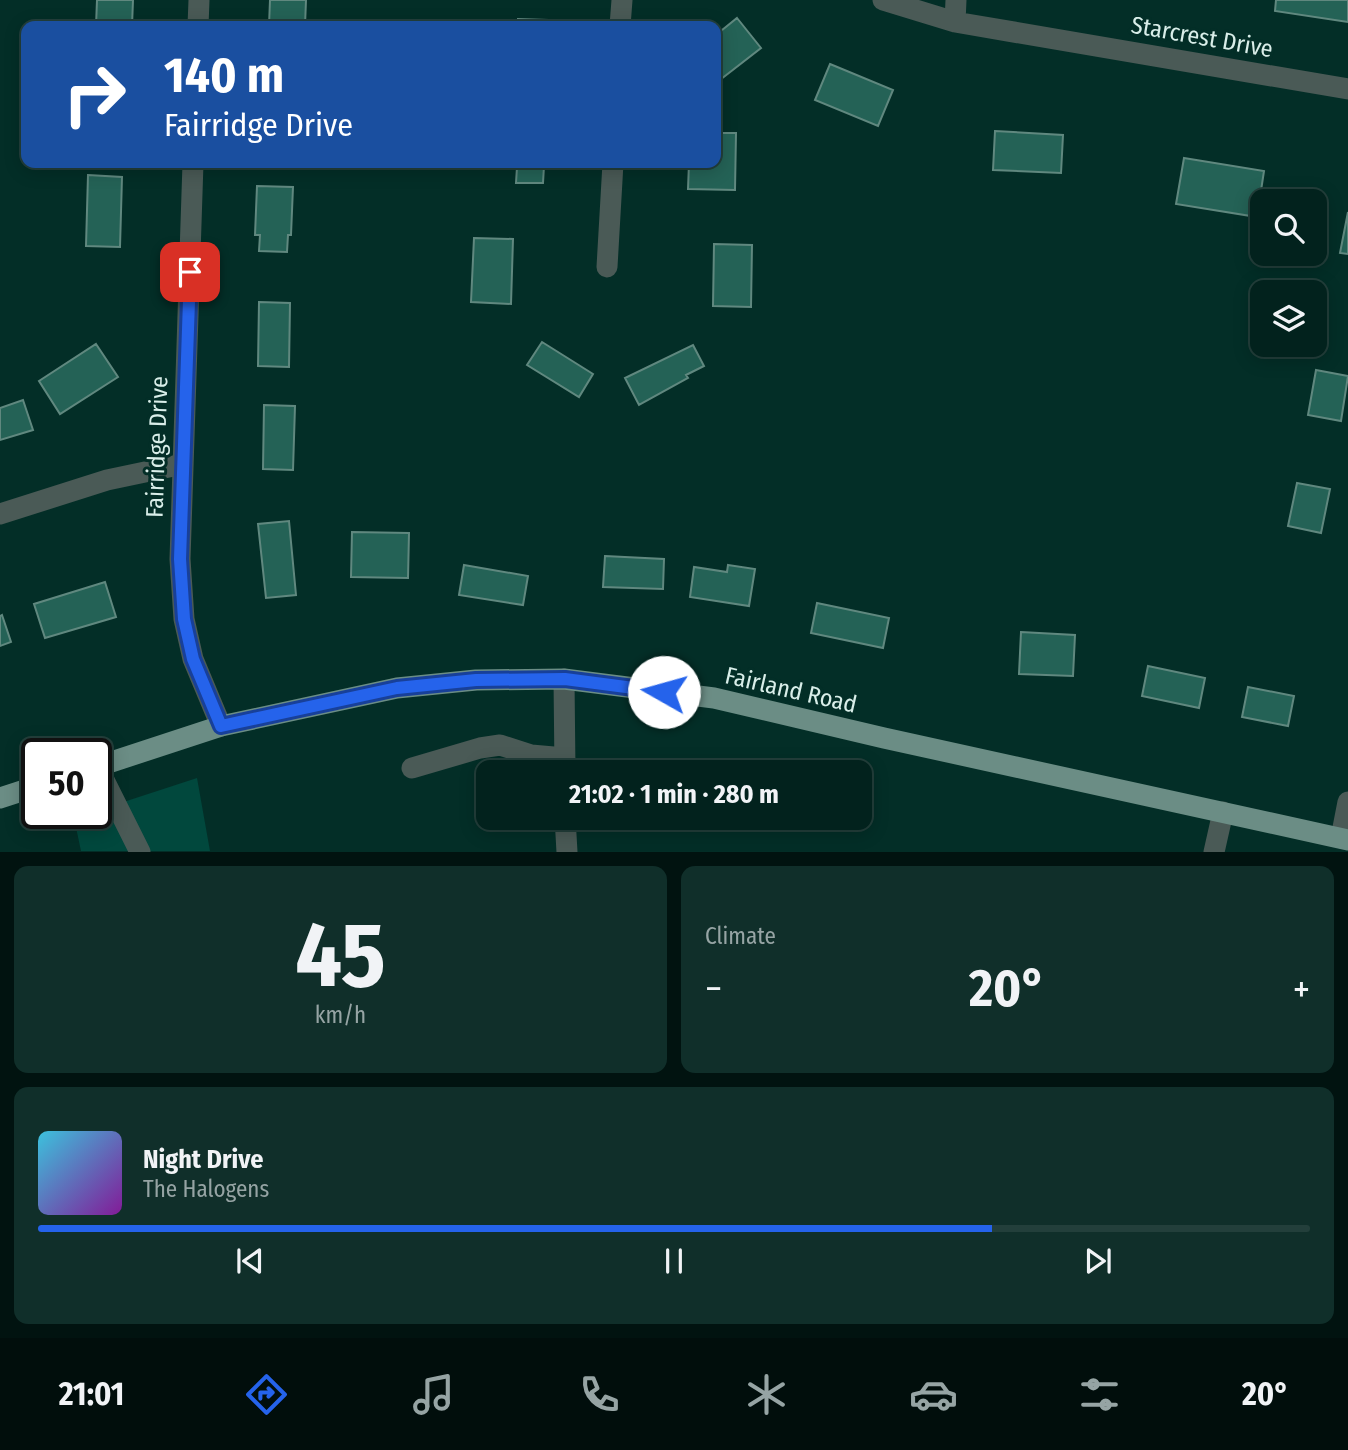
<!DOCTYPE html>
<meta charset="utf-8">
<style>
:root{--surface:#02221d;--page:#102f2a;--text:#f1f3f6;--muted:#96a4a4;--line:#233f3b;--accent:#2563eb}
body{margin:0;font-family:"Fira Sans Condensed",sans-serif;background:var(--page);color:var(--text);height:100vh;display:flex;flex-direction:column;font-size:26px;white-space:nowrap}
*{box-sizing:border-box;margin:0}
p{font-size:23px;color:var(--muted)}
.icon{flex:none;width:38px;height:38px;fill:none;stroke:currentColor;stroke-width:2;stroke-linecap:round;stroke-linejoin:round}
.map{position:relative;height:852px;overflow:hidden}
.side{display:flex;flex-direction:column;gap:14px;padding:14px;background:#011310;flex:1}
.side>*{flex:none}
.banner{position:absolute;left:21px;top:21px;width:700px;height:147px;border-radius:14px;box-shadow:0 4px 18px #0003,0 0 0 2px var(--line);background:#1a4fa0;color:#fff;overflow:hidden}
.controls{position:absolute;left:1250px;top:189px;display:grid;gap:14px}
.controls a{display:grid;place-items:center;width:77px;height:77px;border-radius:14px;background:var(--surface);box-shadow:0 4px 18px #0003,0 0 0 2px var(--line);font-size:35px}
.speed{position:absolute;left:21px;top:738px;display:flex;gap:14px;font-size:35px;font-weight:700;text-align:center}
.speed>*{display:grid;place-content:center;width:91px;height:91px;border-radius:50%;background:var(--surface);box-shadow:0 4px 18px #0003,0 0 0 2px var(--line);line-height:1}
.speed .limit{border:4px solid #111;border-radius:10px;background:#fff;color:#111}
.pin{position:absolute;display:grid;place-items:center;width:60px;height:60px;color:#fff;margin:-30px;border-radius:14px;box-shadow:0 4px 10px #0006}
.me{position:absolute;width:77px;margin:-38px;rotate:277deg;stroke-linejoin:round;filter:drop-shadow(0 0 5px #0008)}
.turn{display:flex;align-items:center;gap:24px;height:147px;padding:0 28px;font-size:32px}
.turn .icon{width:91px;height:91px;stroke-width:2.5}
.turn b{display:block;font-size:49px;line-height:60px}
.big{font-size:52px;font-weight:700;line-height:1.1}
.side .tile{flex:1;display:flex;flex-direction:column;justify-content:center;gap:10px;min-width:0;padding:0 24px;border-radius:14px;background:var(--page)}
.side .dial{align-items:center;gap:0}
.dial b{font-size:91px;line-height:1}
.song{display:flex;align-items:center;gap:21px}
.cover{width:84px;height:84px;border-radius:10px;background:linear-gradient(135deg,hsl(190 70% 55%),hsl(290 70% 35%))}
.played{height:7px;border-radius:4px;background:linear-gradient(90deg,var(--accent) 75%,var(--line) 75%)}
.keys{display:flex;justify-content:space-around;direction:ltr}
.heat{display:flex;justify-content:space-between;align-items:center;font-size:38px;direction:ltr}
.side .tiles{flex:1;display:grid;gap:14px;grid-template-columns:1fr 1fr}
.tile:last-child{grid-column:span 2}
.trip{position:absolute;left:476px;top:760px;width:396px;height:70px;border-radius:14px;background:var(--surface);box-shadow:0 4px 18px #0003,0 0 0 2px var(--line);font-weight:700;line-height:70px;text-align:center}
.dock{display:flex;height:112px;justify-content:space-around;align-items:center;background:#010e0c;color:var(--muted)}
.dock .icon{width:49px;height:49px}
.dock .current{color:var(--accent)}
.dock b{font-size:32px;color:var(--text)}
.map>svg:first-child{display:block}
.green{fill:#01483d}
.building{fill:#246256;stroke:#60887f;stroke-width:2}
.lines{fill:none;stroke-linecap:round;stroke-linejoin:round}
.minor{stroke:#4a5a56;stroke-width:21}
.major{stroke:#6b8d85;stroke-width:21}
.route-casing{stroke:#184099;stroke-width:18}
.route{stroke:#2563eb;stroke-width:12}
.labels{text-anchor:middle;stroke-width:6;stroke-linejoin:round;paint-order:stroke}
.street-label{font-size:24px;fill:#d9eee9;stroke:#032e27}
</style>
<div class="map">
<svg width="1348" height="852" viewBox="0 0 1348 852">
<rect width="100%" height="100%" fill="#032e27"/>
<path class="green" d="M197 778 210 851H81L74 818 96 814V811Z"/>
<path class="building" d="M97 0H133L132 26H96Z
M270 0H306L305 26H269Z
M1276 0H1348V22L1275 11Z
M737 18 761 48 716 83V35Z
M518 19 548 20V26H518Z
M830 64 893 90 878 126 815 100Z
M995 131 1063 135 1061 173 993 170Z
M716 133H736L735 190 688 189 689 163H716Z
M1184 158 1264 171 1257 217 1176 204Z
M512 163H548L547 166H544L543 183H516L517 167H512Z
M88 175 122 177 120 247 86 246Z
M257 186 293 187 291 235H288L287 252 259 251 260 235H255Z
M1348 212V254L1340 253Z
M474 238 513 239 511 304 471 302Z
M714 244 752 245 751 307 713 306Z
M259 302 290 303 289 367 258 366Z
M542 342 593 374 579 397 527 365Z
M96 344 118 377 60 414 39 381Z
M693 345 704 366 686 375 688 378 639 405 625 378Z
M1316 370 1348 376 1341 421 1308 415Z
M23 400 33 430 0 440V408Z
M264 405 295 406 293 470 263 469Z
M1297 483 1330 489 1321 533 1288 526Z
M289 521 296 595 266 598 258 524Z
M352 532 409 533 408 578 351 577Z
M605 556 664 559 663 589 603 587Z
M464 565 528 576 523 605 459 595Z
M728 565 755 569 749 606 690 597 694 567 727 572Z
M105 582 116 617 45 638 34 604Z
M817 603 889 618 883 648 811 633Z
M2 615 11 642 0 646V616Z
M1021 632 1075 635 1073 676 1019 674Z
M1148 666 1205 678 1199 708 1142 696Z
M1248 687 1294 696 1288 726 1242 717Z"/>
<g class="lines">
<path class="minor" d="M883 0 955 22 1348 89
M955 22 956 0
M198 26 199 0
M620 26 622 0
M193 163 180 559 184 619 193 659 221 726
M607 267 613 163
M0 514 107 480 183 464
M564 679 565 771
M97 766 140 852
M412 768 480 748 500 745 531 755 565 758
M565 817 567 852
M1341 838 1348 802
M1214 852 1223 812"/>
<path class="major" d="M96 767 221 726 397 688 476 680 564 679 714 698 884 738 1348 840
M0 798 37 786"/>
</g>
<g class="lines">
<g class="route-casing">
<path id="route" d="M190 272 180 559 184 619 193 659 221 726 397 688 476 680 565 679 664 692"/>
</g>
<use href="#route" class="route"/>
</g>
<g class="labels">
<g class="street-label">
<text transform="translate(1202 37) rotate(10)" y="8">Starcrest Drive</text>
<text transform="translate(157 447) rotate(-88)" y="8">Fairridge Drive</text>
<text transform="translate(791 690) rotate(13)" y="8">Fairland Road</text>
</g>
</g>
</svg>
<div class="controls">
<a><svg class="icon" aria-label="search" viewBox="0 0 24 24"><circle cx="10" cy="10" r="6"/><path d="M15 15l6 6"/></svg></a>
<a><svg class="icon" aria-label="layers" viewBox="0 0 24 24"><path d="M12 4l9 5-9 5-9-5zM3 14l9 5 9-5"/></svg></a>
</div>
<div class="speed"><div class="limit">50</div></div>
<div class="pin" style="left:190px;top:272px;background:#d93025"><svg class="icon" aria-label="arrive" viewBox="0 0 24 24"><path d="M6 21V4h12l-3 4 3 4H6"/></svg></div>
<svg class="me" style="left:664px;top:692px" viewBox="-20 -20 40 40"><circle r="19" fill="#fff"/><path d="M0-13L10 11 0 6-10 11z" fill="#2563eb"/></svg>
<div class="trip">21:02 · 1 min · 280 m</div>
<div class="banner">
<div class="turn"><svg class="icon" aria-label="right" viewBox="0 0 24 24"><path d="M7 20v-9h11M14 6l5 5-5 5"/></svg><div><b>140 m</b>Fairridge Drive</div></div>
</div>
</div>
<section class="side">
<div class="tiles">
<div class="tile dial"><b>45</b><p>km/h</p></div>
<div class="tile"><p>Climate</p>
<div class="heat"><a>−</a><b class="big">20°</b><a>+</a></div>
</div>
<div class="tile">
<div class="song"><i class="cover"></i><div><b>Night Drive</b><p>The Halogens</p></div></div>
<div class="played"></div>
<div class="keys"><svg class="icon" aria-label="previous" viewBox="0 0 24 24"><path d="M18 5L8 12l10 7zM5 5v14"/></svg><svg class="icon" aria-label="pause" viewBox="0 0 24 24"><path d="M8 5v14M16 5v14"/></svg><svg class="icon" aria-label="next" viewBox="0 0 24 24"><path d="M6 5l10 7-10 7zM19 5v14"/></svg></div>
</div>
</div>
</section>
<nav class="dock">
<b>21:01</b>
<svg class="icon current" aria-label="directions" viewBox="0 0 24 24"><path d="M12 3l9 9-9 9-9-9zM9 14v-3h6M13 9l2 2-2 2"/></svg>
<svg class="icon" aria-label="music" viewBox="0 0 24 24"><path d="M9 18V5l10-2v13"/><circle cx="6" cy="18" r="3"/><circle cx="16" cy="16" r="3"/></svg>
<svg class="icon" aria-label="phone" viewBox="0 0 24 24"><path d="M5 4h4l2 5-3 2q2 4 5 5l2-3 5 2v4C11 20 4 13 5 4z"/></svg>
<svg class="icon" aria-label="climate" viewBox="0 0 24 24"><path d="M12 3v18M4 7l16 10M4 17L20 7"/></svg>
<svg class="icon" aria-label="car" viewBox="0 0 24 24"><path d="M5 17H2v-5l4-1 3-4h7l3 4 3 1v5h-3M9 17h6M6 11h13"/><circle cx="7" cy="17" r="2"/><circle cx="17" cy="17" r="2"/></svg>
<svg class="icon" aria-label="filters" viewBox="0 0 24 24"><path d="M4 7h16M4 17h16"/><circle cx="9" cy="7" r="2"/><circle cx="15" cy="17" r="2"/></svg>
<b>20°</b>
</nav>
